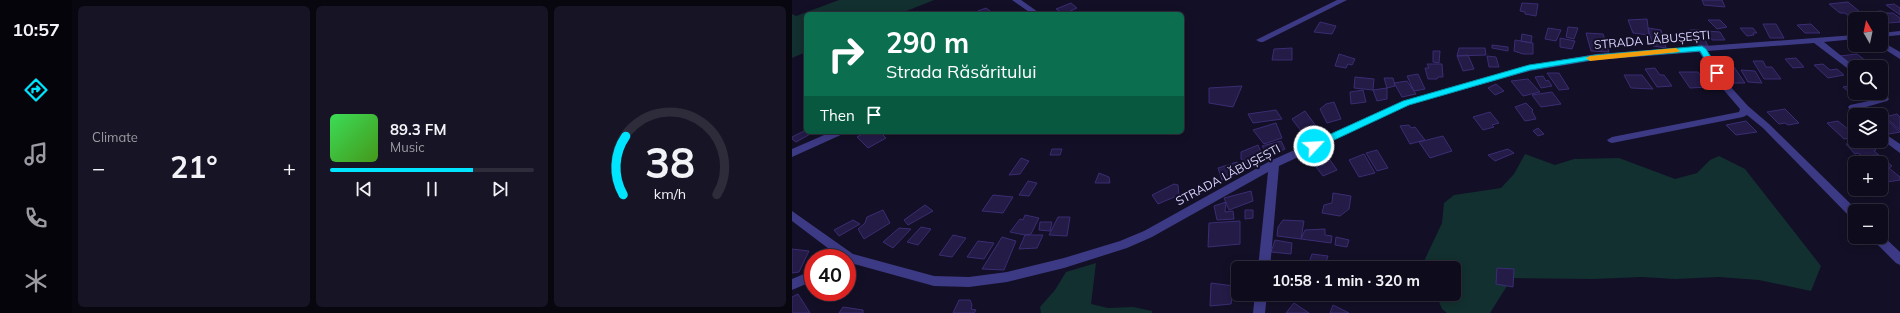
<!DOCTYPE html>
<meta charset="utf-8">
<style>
:root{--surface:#0e0b1c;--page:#171425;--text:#f1f3f6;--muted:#9b9ba3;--line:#2e2b3b;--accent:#00e5ff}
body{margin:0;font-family:Mulish,sans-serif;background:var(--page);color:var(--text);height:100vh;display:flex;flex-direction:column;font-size:15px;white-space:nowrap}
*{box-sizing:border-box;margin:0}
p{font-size:13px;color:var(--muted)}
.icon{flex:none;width:22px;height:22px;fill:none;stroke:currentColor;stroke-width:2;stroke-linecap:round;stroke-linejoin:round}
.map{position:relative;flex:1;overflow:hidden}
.side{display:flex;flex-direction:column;gap:6px;padding:6px;background:#08060f;width:720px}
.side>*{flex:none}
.banner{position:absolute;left:12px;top:12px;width:380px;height:122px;border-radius:6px;box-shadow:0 2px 10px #0003,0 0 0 1px var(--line);background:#0b6e4f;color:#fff;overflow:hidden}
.needle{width:26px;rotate:351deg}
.buttons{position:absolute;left:1056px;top:12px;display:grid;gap:8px}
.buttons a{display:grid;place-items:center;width:40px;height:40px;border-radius:6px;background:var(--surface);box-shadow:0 2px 10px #0003,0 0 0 1px var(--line);font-size:20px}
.speed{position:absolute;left:12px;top:249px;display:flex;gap:8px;font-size:20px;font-weight:700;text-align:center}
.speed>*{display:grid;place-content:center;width:52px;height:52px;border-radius:50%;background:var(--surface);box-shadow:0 2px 10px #0003,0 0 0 1px var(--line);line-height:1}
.speed .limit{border:6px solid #d22;background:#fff;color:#111}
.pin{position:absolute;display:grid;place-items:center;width:34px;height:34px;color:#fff;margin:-17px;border-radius:8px;box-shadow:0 2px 6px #0006}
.me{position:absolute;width:44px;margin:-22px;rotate:65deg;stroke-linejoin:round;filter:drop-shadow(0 0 3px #0008)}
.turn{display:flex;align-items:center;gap:14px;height:84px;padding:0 16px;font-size:18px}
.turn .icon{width:52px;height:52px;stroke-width:2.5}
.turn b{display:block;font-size:28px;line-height:34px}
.then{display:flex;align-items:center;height:38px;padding:0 16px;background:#0003;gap:8px;font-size:15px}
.big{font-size:30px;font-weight:700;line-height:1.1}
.side .tile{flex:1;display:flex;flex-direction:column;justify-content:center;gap:6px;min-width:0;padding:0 14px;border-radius:6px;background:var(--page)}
.side .dial{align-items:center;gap:0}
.dial svg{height:104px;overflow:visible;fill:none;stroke:var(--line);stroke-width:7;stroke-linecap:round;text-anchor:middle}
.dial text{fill:var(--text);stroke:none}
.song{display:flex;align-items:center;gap:12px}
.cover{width:48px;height:48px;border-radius:6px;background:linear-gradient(135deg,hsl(130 70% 55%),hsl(100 70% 35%))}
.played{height:4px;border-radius:2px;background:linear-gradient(90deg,var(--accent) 70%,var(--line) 70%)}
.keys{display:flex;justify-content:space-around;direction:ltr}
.heat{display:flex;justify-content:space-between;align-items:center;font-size:22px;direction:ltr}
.side .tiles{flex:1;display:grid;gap:6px;grid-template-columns:repeat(3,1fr)}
.trip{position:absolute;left:439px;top:261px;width:230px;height:40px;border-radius:6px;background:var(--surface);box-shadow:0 2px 10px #0003,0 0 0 1px var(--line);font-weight:700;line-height:40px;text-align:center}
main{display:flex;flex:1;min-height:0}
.menu{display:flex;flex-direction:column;width:72px;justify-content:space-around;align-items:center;background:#06040b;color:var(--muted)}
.menu .icon{width:28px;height:28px}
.menu .selected{color:var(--accent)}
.menu b{font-size:18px;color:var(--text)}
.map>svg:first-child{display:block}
.green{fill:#12302f}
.building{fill:#241b47;stroke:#3b2d73}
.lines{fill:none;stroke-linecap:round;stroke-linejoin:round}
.minor{fill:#3d3a85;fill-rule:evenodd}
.route{fill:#00e5ff;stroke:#0095a6}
.slow{fill:#f59e0b}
.labels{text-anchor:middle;stroke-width:4;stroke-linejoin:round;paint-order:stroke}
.street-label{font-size:12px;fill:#d9d4ff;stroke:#130f26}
</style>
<main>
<nav class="menu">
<b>10:57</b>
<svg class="icon selected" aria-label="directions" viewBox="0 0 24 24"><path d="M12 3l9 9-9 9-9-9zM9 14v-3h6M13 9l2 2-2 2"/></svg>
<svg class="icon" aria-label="music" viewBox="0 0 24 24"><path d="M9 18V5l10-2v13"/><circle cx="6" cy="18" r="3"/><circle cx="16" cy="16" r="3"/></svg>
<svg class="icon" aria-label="phone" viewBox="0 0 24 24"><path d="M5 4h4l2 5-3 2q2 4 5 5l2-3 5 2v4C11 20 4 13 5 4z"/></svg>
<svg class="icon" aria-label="climate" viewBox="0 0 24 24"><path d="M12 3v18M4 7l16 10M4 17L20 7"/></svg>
</nav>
<section class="side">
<div class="tiles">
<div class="tile"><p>Climate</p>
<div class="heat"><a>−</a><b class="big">21°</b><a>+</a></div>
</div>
<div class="tile">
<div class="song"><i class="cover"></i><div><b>89.3 FM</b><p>Music</p></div></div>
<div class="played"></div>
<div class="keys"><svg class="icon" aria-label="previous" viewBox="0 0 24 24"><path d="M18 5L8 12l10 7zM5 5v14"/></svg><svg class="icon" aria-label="pause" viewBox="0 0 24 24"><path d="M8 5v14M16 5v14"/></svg><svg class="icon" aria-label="next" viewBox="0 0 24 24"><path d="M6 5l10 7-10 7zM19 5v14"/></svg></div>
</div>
<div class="tile dial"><svg viewBox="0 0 100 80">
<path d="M14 69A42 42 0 1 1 86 69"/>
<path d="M14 69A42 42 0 0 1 16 24" stroke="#00e5ff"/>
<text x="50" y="56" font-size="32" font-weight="700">38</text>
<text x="50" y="72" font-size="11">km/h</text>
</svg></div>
</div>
</section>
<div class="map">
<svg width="1108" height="313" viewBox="0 0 1108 313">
<rect width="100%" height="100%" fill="#130f26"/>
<path class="green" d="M47 0H142L107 14H14V52L0 58V14L4 16Z
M733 154 763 165 782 159 827 158 883 179 905 173 918 160 927 156 953 169 1029 266 1019 291 967 280 927 277 883 279 850 277 801 279 720 278 698 313H655L650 309 644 294H662V268H636L633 259 650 223 652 203 662 195 709 188 722 174Z
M304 263 299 304 316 308 341 307 360 311V313H249L248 307 263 290 274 272Z"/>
<path class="building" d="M910 0H930L933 7 912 5Z
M1056 2 1073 16 1058 17 1053 13H1048L1037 4Z
M279 3 285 8 272 14 264 9Z
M730 3 746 4 744 16 733 14V12L728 11Z
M1102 4 1108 8V15L1094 5Z
M194 8 198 11 191 14H178Z
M1089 11 1093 13H1101L1108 18V22L1096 23 1080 12Z
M855 19 857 35 841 33 836 20Z
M916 20H928L935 27 925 29Z
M528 22 544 26 540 34 522 32Z
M971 24H984L992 38H978Z
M1019 24 1028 33H1013L1005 25Z
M776 27 786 28 782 39 774 37Z
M756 28 769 30 764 41 753 39Z
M856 28 869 30 874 48 861 46Z
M948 28H961L965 33H961L962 35 955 36Z
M898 30H908L916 46 904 45Z
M915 31 928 32 933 40H920Z
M794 33 811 34 817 52 799 51Z
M730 34 740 36 739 43 729 41Z
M768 38 783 41 780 49 768 47Z
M723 40 741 43V54H731L722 51Z
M700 45 716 47V51L700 48Z
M500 48V60H480L482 49Z
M667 48H693L694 55 665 56Z
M641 51H648L647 63 641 62Z
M547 54 563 59 560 65 556 64 554 68 543 66Z
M1065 54 1078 64 1062 66 1048 56Z
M676 55 682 69 671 71 665 56Z
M695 56 704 57 707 67H697Z
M1004 58 1012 67 1001 68 993 59Z
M961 61H971L974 67H980L989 79H972Z
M635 64H650L651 77H646L645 79H636L633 68H637Z
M1031 64 1038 70 1045 69 1052 75 1036 78 1022 65Z
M926 67H942L953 83H937Z
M863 68 868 75H872L880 86 865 87 853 69Z
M949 70 963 71 970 83 956 82Z
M887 72H906L917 87 898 88Z
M755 73H767L777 89 767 90Z
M626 74 633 89 622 91 615 76Z
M832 75H850L861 89 839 88Z
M751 76 754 81 756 80 760 86 749 88 743 77Z
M563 77 582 79 581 90 562 88Z
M592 78H601L603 86 595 88Z
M736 79 748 92 731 96 719 81Z
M615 81 624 94 610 97 602 83Z
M704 84 712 91 703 95 696 88Z
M1063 85V91L1057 92 1051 87Z
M450 86 441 107 417 103V88Z
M595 88V99L585 101 581 90Z
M571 90 574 102 559 104 558 92Z
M760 92 769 104 749 107 740 95Z
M542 102 549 119 535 123 528 109 534 104Z
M734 103 741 110 740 111 744 119 733 121 723 107Z
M993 109 1007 123 996 125 993 123 987 124 975 112Z
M484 110 490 119 461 123 456 114Z
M513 111 524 126 509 131 500 119Z
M698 112 707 123 700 125 702 127 691 130 681 117Z
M1105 114 1108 117V130L1093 117Z
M954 121 965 132 944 135 934 125Z
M1046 121 1063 135V137L1052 139 1035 123Z
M1089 121H1096L1108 132 1097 134 1089 126Z
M484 123 490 138 472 144 461 130Z
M617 125 619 128 623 127 633 140 618 144 608 126Z
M746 128 752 134 746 136 741 131Z
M14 130V132H22L4 142 0 139V137Z
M74 132H88L94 138 76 148 65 137Z
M651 136 660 151 638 158 627 142Z
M489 141 493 149 477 156 470 146Z
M1075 142 1084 150 1082 151 1087 155 1070 156 1066 153 1063 154 1054 144Z
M466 145 470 154 466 155 467 159 456 165 449 159V152Z
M260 149H270L268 155H258Z
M716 149 722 153 703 161 696 155Z
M585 150 596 168 585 171 574 153Z
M572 154 583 173 567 177 557 160Z
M536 157 545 170 531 176 521 163Z
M229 158 237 161 228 174 217 175Z
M1092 159 1100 166 1097 168 1108 177V180L1089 183V163H1079Z
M445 162 448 173 430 180 426 168Z
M307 173 317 177 318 183H303Z
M236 181 245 183 237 196 227 195Z
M382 184 386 185 387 195 366 204 360 195Z
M459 191 461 201 437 210 432 198Z
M541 193 559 196 557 209 548 216 530 213 532 205 540 203Z
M201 195 221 197 211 213 190 211Z
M434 202 433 212 441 211 442 219 425 220 422 206Z
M133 205 141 211 116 225 112 220Z
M91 210 98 223 72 239 66 229 73 223 75 217Z
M453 210H461V218L453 219Z
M233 215 247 218 239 234 233 235 218 232 228 219 231 220Z
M266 217H278L275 236 257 235Z
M61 220 68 224 47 236 42 230Z
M491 220 512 221 509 239 485 236 486 227Z
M448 221V244L416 247 417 223Z
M248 222H260L258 231 247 230Z
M129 227 139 229 126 245 115 242Z
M107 228 119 229 101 248 91 242Z
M533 229V235L540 236 539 243 509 239 513 230Z
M161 235 174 238 160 257 147 255Z
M233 235H251L245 248 227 249Z
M210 237 224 241 212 270 190 269Z
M544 237 557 240 555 247 543 245Z
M483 240 500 243 499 254 479 252Z
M186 241 202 243 192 259 175 257Z
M0 249 17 251 7 272 0 273Z
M520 254 536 256 532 268H515Z
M705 268 722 269 721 287 704 284Z
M419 283 442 286 439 304 418 306Z
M6 294 18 313H0V297Z
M167 300H178L180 305 179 309 184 310 182 313H161Z
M502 303 517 313H494Z
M541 305 557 313H538Z
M51 307 71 310V313H47Z"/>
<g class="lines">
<path class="minor" d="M220 0H229L249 14H240Z
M545 0H555L471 42H468L464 40Z
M1108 31V35L1089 37V33Z
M1063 35V39L1032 42 1063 67V74L1022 43 915 51 936 84 956 106 977 124 1066 211H1063V219L1059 218 971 128 955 115 951 117 820 143 817 142 815 140 820 137 947 112 948 109 930 88 907 52 804 60 738 71 617 105 487 166 478 268H466L476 172 360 237 335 248 272 268 215 282 177 287 142 286 55 262V258H49L0 221V211L61 254 142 276 177 277 215 272 272 258 328 241 352 231 478 161 611 101 734 66 804 54Z
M1089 41 1108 52V59L1086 45H1089Z
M1089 90 1092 91 1097 99 1095 101 1067 109 1071 115H1063V117L1056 107 1058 105 1086 99 1084 93H1089Z
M1089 131 1108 144V153L1089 139Z
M39 132H53L51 134 0 157V149Z
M1089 234 1108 252V265L1104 263 1081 240 1079 237H1089Z
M21 270V281L0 290V279Z
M463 294H475L473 313H461Z"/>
</g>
<path class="route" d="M910 46 914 49 929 73 928 75H922L908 51 804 59 738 70 617 105 525 148H519L518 146 519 143 611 101 737 65 804 55Z"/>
<path class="slow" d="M884 48 888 51 886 52 798 61 794 58 798 56Z"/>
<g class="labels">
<g class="street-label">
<text transform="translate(860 40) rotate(-5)" y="4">STRADA LĂBUȘEȘTI</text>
<text transform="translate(436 175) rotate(-28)" y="4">STRADA LĂBUȘEȘTI</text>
</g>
</g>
</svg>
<div class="buttons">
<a><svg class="needle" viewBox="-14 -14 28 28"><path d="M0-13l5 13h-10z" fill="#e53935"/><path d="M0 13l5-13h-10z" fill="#9b9ba3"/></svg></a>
<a><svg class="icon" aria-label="search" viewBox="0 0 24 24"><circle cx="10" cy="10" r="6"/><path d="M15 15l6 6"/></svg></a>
<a><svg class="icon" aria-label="layers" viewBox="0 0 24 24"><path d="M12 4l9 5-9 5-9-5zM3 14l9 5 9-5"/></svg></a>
<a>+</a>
<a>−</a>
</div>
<div class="speed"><div class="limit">40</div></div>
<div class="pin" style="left:925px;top:73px;background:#d93025"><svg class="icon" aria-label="arrive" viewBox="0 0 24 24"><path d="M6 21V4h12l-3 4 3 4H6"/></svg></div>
<svg class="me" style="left:522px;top:146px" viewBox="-20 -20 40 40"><circle r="17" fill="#00e5ff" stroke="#fff" stroke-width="3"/><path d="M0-11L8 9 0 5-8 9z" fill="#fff"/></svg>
<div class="trip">10:58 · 1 min · 320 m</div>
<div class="banner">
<div class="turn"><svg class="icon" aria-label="right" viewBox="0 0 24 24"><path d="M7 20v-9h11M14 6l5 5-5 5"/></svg><div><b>290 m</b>Strada Răsăritului</div></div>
<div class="then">Then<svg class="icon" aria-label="arrive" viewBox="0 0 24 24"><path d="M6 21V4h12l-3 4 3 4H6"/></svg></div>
</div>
</div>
</main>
